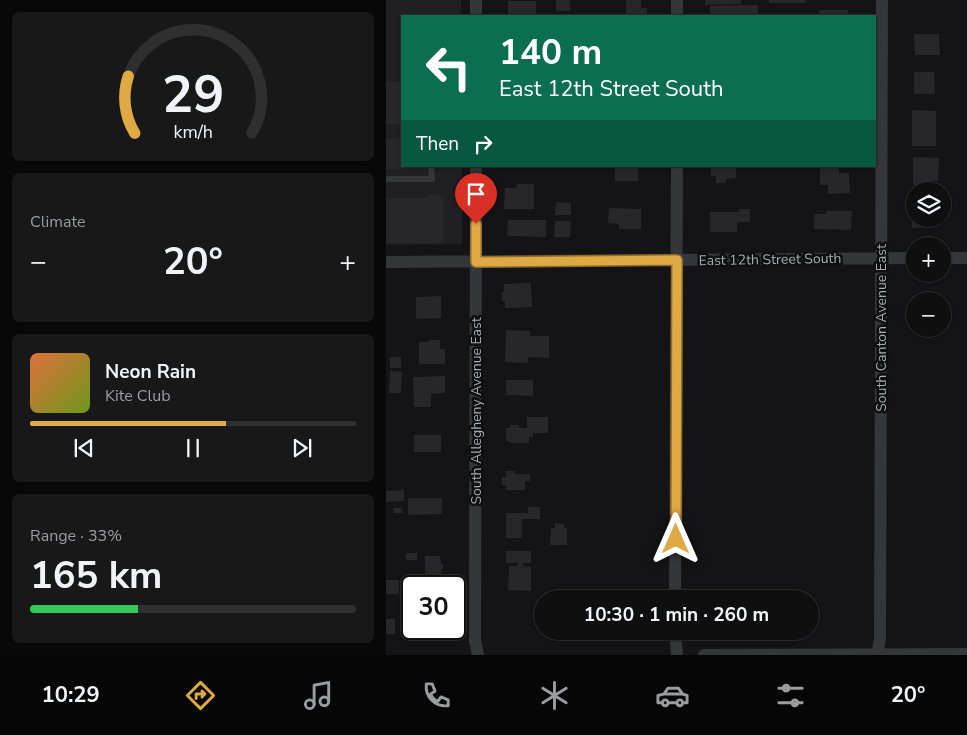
<!DOCTYPE html>
<meta charset="utf-8">
<style>
:root{--surface:#0f0f10;--page:#181819;--text:#f1f3f6;--muted:#9b9c9f;--line:#2f2f30;--accent:#dfaa43}
body{margin:0;font-family:"Nunito Sans",sans-serif;background:var(--page);color:var(--text);height:100vh;display:flex;flex-direction:column;font-size:19px;white-space:nowrap}
*{box-sizing:border-box;margin:0}
p{font-size:16px;color:var(--muted)}
.icon{flex:none;width:28px;height:28px;fill:none;stroke:currentColor;stroke-width:2;stroke-linecap:round;stroke-linejoin:round}
.map{position:relative;flex:1;overflow:hidden}
.details{display:flex;flex-direction:column;gap:12px;padding:12px;background:#080809;width:386px}
.details>*{flex:none}
.guide{position:absolute;left:15px;top:15px;width:475px;height:152px;border-radius:0px;box-shadow:0 1px 4px #0004,0 0 0 1px var(--line);background:#0b6e4f;color:#fff;overflow:hidden}
.tools{position:absolute;left:520px;top:182px;display:grid;gap:10px}
.tools a{display:grid;place-items:center;width:45px;height:45px;border-radius:50%;background:var(--surface);box-shadow:0 1px 4px #0004,0 0 0 1px var(--line);font-size:25px}
.speed{position:absolute;left:15px;top:575px;display:flex;gap:10px;font-size:25px;font-weight:700;text-align:center}
.speed>*{display:grid;place-content:center;width:65px;height:65px;border-radius:50%;background:var(--surface);box-shadow:0 1px 4px #0004,0 0 0 1px var(--line);line-height:1}
.speed .limit{border:2px solid #111;border-radius:8px;background:#fff;color:#111}
.pin{position:absolute;display:grid;place-items:center;width:42px;height:42px;color:#fff;margin:-51px -21px;border-radius:50% 50% 50% 0;rotate:-45deg;box-shadow:0 0 5px #0007}
.pin .icon{rotate:45deg}
.me{position:absolute;width:55px;margin:-28px;rotate:0deg;stroke-linejoin:round;filter:drop-shadow(0 0 4px #0008)}
.turn{display:flex;align-items:center;gap:18px;height:105px;padding:0 15px;font-size:22px}
.turn .icon{width:65px;height:65px;stroke-width:2.5}
.turn b{display:block;font-size:35px;line-height:42px}
.then{display:flex;align-items:center;height:48px;padding:0 15px;background:#0003;gap:10px;font-size:19px}
.big{font-size:38px;font-weight:700;line-height:1.1}
.details .card{flex:1;display:flex;flex-direction:column;justify-content:center;gap:8px;min-width:0;padding:0 18px;border-radius:8px;background:var(--page)}
.details .dial{align-items:center;gap:0}
.dial svg{height:130px;overflow:visible;fill:none;stroke:var(--line);stroke-width:7;stroke-linecap:round;text-anchor:middle}
.dial text{fill:var(--text);stroke:none}
.song{display:flex;align-items:center;gap:15px}
.cover{width:60px;height:60px;border-radius:8px;background:linear-gradient(135deg,hsl(20 70% 55%),hsl(80 70% 35%))}
.played{height:5px;border-radius:2px;background:linear-gradient(90deg,var(--accent) 60%,var(--line) 60%)}
.keys{display:flex;justify-content:space-around;direction:ltr}
.heat{display:flex;justify-content:space-between;align-items:center;font-size:28px;direction:ltr}
.charge{height:8px;border-radius:4px;background:linear-gradient(90deg,#34c759 33%,var(--line) 0)}
.trip{position:absolute;left:148px;top:590px;width:285px;height:50px;border-radius:25px;background:var(--surface);box-shadow:0 1px 4px #0004,0 0 0 1px var(--line);font-weight:700;line-height:50px;text-align:center}
.dock{display:flex;height:80px;justify-content:space-around;align-items:center;background:#060606;color:var(--muted)}
.dock .icon{width:35px;height:35px}
.dock .on{color:var(--accent)}
.dock b{font-size:22px;color:var(--text)}
main{display:flex;flex:1;min-height:0}
.map>svg:first-child{display:block}
.built{fill:#202022}
.building{fill:#272729}
.lines{fill:none;stroke-linecap:round;stroke-linejoin:round}
.service{stroke:#35363a;stroke-width:6}
.minor{stroke:#35363a;stroke-width:12}
.route-casing{stroke:#916e2c;stroke-width:12}
.route{stroke:#dfaa43;stroke-width:9}
.labels{text-anchor:middle;stroke-width:5;stroke-linejoin:round;paint-order:stroke}
.street-label{font-size:14px;fill:#a7abb4;stroke:#0f0f10}
</style>
<main>
<section class="details">
<div class="card dial"><svg viewBox="0 0 100 80">
<path d="M14 69A42 42 0 1 1 86 69"/>
<path d="M14 69A42 42 0 0 1 10 34" stroke="#dfaa43"/>
<text x="50" y="56" font-size="32" font-weight="700">29</text>
<text x="50" y="72" font-size="11">km/h</text>
</svg></div>
<div class="card"><p>Climate</p>
<div class="heat"><a>−</a><b class="big">20°</b><a>+</a></div>
</div>
<div class="card">
<div class="song"><i class="cover"></i><div><b>Neon Rain</b><p>Kite Club</p></div></div>
<div class="played"></div>
<div class="keys"><svg class="icon" aria-label="previous" viewBox="0 0 24 24"><path d="M18 5L8 12l10 7zM5 5v14"/></svg><svg class="icon" aria-label="pause" viewBox="0 0 24 24"><path d="M8 5v14M16 5v14"/></svg><svg class="icon" aria-label="next" viewBox="0 0 24 24"><path d="M6 5l10 7-10 7zM19 5v14"/></svg></div>
</div>
<div class="card"><p>Range · 33%</p><b class="big">165 km</b><div class="charge"></div></div>
</section>
<div class="map">
<svg width="581" height="655" viewBox="0 0 581 655">
<rect width="100%" height="100%" fill="#141416"/>
<path class="built" d="M0 0H75V16H16V166H76V244L0 245Z"/>
<path class="building" d="M170 0H184V11H170Z
M240 0H255V8H261V16H240Z
M319 0H355V4L319 5Z
M383 0H420V3H383Z
M122 1H150V16H122Z
M372 5V16H324V6Z
M433 10H462V16H433Z
M528 34H553L554 55H529Z
M528 72H548L549 94H528Z
M0 82H16V124H0Z
M526 110 550 111V146H526Z
M0 139H16V166H24V169H0Z
M527 157 553 158 552 181H539L538 185H527Z
M229 166H252V181H229Z
M325 166H350V178L340 179V183H330V176H325Z
M434 166H453V173H463L464 193 442 194V185H434Z
M131 184H148V209H118L119 188H131Z
M51 194 55 198H57V243H0V198H38L42 195Z
M170 202 185 203V215H169Z
M223 208 255 209V229H233V224L222 223Z
M526 208H529V219H548L549 227 526 228Z
M353 209H364V222H351V232H324V212H353Z
M440 211H466L465 230 428 229V214H440Z
M122 220H160V237L121 236Z
M169 221H185L184 237H168Z
M145 283 146 307 119 308V301H116V292H118V284Z
M55 296V318L30 319V297Z
M120 330 144 331V336H163V358L142 357V363L119 362Z
M43 340H54V349H59V364H33V342H43Z
M4 357H15V368H4Z
M4 371 16 372 15 393H3Z
M59 376V393L45 394V407H28L27 377Z
M120 380H147V396L120 395Z
M141 417H162V433H147V437H143V443H124V441H120V428H124V425H133V428H141Z
M28 435H55V452H28Z
M120 471H129V474H144V481H139V490H120V485H116V477H120Z
M18 490V501L0 502V491Z
M22 498H56V514L22 515Z
M142 507H154V519H136V538H120V513H142Z
M7 508H16L17 513H8Z
M169 523 178 524V528H181V545H164L165 528H169Z
M120 551H145V563H137V566L145 567V591L122 590 123 566H131L132 563H120Z
M20 553H31V560H20Z
M39 556H54L55 564H57V569H55V577H39Z
M0 580H13V594H0Z
M17 588H26V607H17Z
M17 613 26 614V629H56V634L17 635Z
M0 619H9V634H0Z"/>
<g class="lines">
<path class="service" d="M0 179H46L45 166"/>
<path class="minor" d="M90 0V16
M291 16V0
M90 166 89 640 92 655
M556 258H581
M0 262 529 258
M289 599 291 166
M289 631 291 655
M318 655 581 654
M491 655 494 639 496 0"/>
</g>
<g class="lines">
<g class="route-casing">
<path id="route" d="M90 224V262L291 260 290 539"/>
</g>
<use href="#route" class="route"/>
</g>
<g class="labels">
<g class="street-label">
<text transform="translate(384 259) rotate(-1)" y="5">East 12th Street South</text>
<text transform="translate(495 328) rotate(-90)" y="5">South Canton Avenue East</text>
<text transform="translate(90 411) rotate(-90)" y="5">South Allegheny Avenue East</text>
</g>
</g>
</svg>
<div class="tools">
<a><svg class="icon" aria-label="layers" viewBox="0 0 24 24"><path d="M12 4l9 5-9 5-9-5zM3 14l9 5 9-5"/></svg></a>
<a>+</a>
<a>−</a>
</div>
<div class="speed"><div class="limit">30</div></div>
<div class="pin" style="left:90px;top:224px;background:#d93025"><svg class="icon" aria-label="arrive" viewBox="0 0 24 24"><path d="M6 21V4h12l-3 4 3 4H6"/></svg></div>
<svg class="me" style="left:290px;top:539px" viewBox="-20 -20 40 40"><path d="M0-17L14 15 0 8-14 15z" fill="#dfaa43" stroke="#fff" stroke-width="4"/></svg>
<div class="trip">10:30 · 1 min · 260 m</div>
<div class="guide">
<div class="turn"><svg class="icon" aria-label="left" viewBox="0 0 24 24"><path d="M17 20v-9H6M10 6l-5 5 5 5"/></svg><div><b>140 m</b>East 12th Street South</div></div>
<div class="then">Then<svg class="icon" aria-label="right" viewBox="0 0 24 24"><path d="M7 20v-9h11M14 6l5 5-5 5"/></svg></div>
</div>
</div>
</main>
<nav class="dock">
<b>10:29</b>
<svg class="icon on" aria-label="directions" viewBox="0 0 24 24"><path d="M12 3l9 9-9 9-9-9zM9 14v-3h6M13 9l2 2-2 2"/></svg>
<svg class="icon" aria-label="music" viewBox="0 0 24 24"><path d="M9 18V5l10-2v13"/><circle cx="6" cy="18" r="3"/><circle cx="16" cy="16" r="3"/></svg>
<svg class="icon" aria-label="phone" viewBox="0 0 24 24"><path d="M5 4h4l2 5-3 2q2 4 5 5l2-3 5 2v4C11 20 4 13 5 4z"/></svg>
<svg class="icon" aria-label="climate" viewBox="0 0 24 24"><path d="M12 3v18M4 7l16 10M4 17L20 7"/></svg>
<svg class="icon" aria-label="car" viewBox="0 0 24 24"><path d="M5 17H2v-5l4-1 3-4h7l3 4 3 1v5h-3M9 17h6M6 11h13"/><circle cx="7" cy="17" r="2"/><circle cx="17" cy="17" r="2"/></svg>
<svg class="icon" aria-label="filters" viewBox="0 0 24 24"><path d="M4 7h16M4 17h16"/><circle cx="9" cy="7" r="2"/><circle cx="15" cy="17" r="2"/></svg>
<b>20°</b>
</nav>
